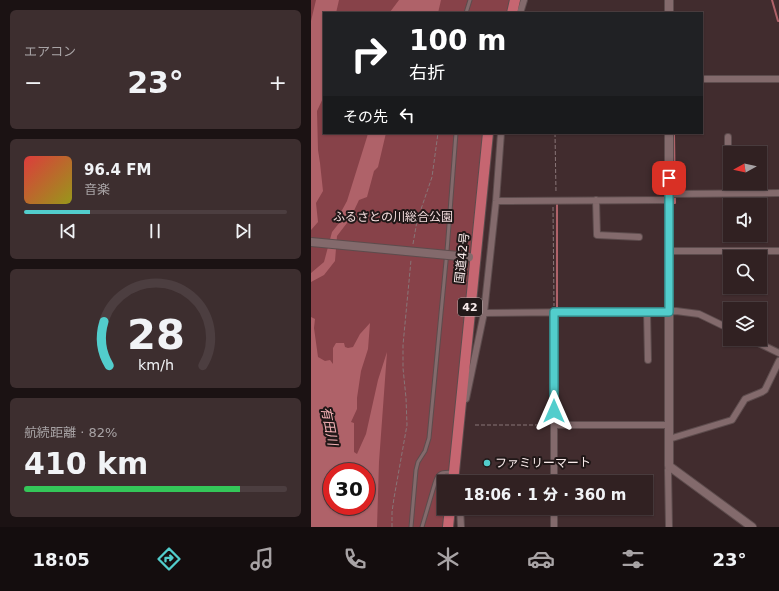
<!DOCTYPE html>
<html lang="ja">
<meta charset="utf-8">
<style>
:root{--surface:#312122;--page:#3d2e2f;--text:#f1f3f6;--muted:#a8a3a5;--line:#4c3e40;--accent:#52cdcc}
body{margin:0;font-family:"DejaVu Sans","Noto Sans JP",sans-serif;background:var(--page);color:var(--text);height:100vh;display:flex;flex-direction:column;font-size:15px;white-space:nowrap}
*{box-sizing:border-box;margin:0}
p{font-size:13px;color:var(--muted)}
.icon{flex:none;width:22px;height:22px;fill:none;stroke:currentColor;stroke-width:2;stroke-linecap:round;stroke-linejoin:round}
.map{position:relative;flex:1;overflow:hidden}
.sheet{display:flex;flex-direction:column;gap:10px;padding:10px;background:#1b1213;width:311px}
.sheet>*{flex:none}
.banner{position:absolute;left:12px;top:12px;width:380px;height:122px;border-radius:0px;box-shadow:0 1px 3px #0004,0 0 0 1px var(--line);background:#202124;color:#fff;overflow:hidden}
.needle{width:26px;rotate:262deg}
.buttons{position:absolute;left:412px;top:146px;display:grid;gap:8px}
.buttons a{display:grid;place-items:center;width:44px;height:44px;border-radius:0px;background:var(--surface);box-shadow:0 1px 3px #0004,0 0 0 1px var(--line);font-size:20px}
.speed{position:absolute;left:12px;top:463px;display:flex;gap:8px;font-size:20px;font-weight:700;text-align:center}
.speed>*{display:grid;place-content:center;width:52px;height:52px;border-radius:50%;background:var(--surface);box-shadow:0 1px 3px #0004,0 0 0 1px var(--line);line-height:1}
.speed .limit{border:6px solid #d22;background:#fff;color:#111}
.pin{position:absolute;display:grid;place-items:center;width:34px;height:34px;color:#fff;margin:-17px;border-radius:8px;box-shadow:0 2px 6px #0006}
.me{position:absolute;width:44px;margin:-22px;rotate:0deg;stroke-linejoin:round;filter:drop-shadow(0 0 3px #0008)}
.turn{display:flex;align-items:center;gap:14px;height:84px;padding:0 20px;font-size:18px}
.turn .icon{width:52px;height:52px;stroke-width:2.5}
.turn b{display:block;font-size:28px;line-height:34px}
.then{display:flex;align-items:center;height:38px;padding:0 20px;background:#0003;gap:8px;font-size:15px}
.big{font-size:30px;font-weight:800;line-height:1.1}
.sheet .widget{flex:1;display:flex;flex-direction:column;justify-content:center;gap:6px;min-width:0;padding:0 14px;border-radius:6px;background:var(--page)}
.sheet .dial{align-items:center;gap:0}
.dial svg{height:104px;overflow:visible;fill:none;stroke:var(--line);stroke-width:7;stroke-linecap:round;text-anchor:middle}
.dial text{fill:var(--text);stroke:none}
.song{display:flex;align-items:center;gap:12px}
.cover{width:48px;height:48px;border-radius:6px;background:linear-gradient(135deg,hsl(0 70% 55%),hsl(60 70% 35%))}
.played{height:4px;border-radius:2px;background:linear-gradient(90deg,var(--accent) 25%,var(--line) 25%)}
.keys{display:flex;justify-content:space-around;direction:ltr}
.heat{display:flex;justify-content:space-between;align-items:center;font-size:22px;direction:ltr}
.charge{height:6px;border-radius:3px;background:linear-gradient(90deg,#34c759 82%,var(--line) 0)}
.trip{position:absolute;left:126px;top:475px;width:216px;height:40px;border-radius:0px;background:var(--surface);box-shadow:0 1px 3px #0004,0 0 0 1px var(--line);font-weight:800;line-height:40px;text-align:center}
.dock{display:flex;height:64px;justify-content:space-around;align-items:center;background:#140d0e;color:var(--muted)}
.dock .icon{width:28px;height:28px}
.dock .current{color:var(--accent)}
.dock b{font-size:18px;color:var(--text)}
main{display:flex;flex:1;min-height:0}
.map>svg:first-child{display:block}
.green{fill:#874249;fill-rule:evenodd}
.water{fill:#af6269;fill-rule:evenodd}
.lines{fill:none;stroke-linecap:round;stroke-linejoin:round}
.stream{stroke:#af6269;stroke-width:2}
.service-casing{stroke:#5d4c4d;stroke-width:5}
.minor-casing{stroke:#5d4c4d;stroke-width:8}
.tertiary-casing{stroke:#5d4c4d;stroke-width:10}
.trunk-casing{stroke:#5d4c4d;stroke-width:12}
.path{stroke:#887577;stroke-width:1;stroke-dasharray:4 2;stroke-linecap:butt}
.service{stroke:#836a6c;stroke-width:3}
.minor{stroke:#836a6c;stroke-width:6}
.tertiary{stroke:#836a6c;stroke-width:8}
.trunk{stroke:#c66671;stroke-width:10}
.tertiary-bridge-casing{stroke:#5d4c4d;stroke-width:10;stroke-linecap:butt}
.tertiary-bridge{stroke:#836a6c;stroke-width:8}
.route-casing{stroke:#358585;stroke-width:10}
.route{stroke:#52cdcc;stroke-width:7}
.poi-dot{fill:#52cdcc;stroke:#211818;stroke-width:1.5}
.labels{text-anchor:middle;stroke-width:4;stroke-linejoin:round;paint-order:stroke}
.shield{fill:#211818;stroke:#b8abab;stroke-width:1}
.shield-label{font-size:11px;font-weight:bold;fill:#f8eaea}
.park-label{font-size:12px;fill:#f4ddde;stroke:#211818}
.street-label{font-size:12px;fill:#f8eaea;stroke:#211818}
.poi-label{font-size:12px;fill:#f8eaea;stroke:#211818;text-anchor:start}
.water-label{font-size:13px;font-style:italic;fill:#f3b1b5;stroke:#211818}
</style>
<main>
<section class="sheet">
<div class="widget"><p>エアコン</p>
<div class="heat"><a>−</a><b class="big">23°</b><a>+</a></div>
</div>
<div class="widget">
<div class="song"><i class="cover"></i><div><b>96.4 FM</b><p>音楽</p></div></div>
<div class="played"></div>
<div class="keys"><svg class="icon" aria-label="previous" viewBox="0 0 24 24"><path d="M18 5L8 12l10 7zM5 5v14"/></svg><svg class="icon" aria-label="pause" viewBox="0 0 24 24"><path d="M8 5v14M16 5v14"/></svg><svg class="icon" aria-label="next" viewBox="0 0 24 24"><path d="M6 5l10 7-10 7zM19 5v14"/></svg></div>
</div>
<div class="widget dial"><svg viewBox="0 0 100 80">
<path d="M14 69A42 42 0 1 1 86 69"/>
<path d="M14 69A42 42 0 0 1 10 35" stroke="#52cdcc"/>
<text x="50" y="56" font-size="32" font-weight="700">28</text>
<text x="50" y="72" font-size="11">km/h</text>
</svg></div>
<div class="widget"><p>航続距離 · 82%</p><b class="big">410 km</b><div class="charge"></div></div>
</section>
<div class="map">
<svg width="468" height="527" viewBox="0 0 468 527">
<rect width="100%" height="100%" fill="#412c2e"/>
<path class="green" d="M0 0H202L199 13H13V133H174L139 482H133V508H137L135 527H0ZM21 472H55V506H21Z"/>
<path class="water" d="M5 0H28L25 13H13V82L12 87 13 96 6 111 7 150 9 163 12 191 5 203 7 222 0 230V21Z
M88 0H130L127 13H73L79 12Z
M57 133H75L67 167 63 171 56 197 48 200 39 219 26 236 24 261 13 275 0 282V273L13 262 21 232 29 222 30 212 36 201 56 137Z
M0 316V317L4 319 3 328 7 357 14 361 19 360 22 364V348L25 343H33L34 347 37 348 42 347 49 334 59 323 57 349 50 371 46 398V409L40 422 43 423V452L46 454 55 434 67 380 76 352 68 462 66 527H0ZM21 472H55V506H21Z"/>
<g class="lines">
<path class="stream" d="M461 0 467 21H468
M246 202V482
M360 203H364L363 133
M246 517V508"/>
<g class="service-casing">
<path id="service" d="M155 13 159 0
M100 527 105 470 107 462 114 451 118 438 136 251 145 133
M111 527 124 483C127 472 131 472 142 472"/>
</g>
<g class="minor-casing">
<path id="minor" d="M209 13 213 0
M391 79H468
M417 137V193
M358 194 468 193
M285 200 286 235 328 237
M185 201 358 200
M358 251H468
M336 312 337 360
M173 313 365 311 388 314 419 329
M439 339 468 353
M150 401 155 399 173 313 185 201 190 133
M243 425H358
M358 439 421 420 434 399 451 392 454 390 468 361
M243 482V312
M149 508 150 527
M243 508V527
M358 527 357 470 358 466"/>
</g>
<g class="tertiary-casing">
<path id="tertiary" d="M358 0V13
M358 133V466L441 527"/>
</g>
<g class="trunk-casing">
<path id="trunk" d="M201 13 204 0
M142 482 177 133
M137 527 139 508"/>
</g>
<path class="path" d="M244 133 245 193
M242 207 243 306
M102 244 106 221 121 177 127 133
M164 425H236
M81 527V512L83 498 96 425 95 398 92 368V345L100 260"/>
<use href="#service" class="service"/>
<use href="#minor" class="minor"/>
<use href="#tertiary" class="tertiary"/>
<use href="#trunk" class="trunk"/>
<g class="tertiary-bridge-casing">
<path id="tertiary-bridge" d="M0 242 158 257"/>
</g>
<use href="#tertiary-bridge" class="tertiary-bridge"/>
</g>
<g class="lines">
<g class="route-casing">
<path id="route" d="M243 411V312H358V178"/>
</g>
<use href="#route" class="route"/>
</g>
<circle class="poi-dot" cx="176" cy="463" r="4"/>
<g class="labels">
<rect class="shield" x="147" y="298" width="24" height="18" rx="3"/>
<g class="shield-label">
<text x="159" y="311">42</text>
</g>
<g class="park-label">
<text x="82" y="221">ふるさとの川総合公園</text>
</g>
<g class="street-label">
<text transform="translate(151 258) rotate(-84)" y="4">国道42号</text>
</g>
<g class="poi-label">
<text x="184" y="467">ファミリーマート</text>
</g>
<g class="water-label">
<text transform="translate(19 426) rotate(79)" y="5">有田川</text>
</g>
</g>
</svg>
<div class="buttons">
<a><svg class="needle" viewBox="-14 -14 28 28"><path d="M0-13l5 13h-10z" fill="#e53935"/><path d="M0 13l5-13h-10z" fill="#a8a3a5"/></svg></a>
<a><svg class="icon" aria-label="sound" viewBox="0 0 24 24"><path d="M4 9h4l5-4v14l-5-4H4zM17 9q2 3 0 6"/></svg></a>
<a><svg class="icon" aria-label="search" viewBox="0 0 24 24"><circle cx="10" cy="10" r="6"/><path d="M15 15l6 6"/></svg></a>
<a><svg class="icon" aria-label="layers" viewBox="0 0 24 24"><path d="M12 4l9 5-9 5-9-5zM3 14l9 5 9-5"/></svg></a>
</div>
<div class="speed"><div class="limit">30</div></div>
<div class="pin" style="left:358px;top:178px;background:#d93025"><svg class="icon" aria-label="arrive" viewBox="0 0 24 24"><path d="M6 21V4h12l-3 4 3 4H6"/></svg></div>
<svg class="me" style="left:243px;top:411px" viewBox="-20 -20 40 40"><path d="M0-17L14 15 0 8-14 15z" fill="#52cdcc" stroke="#fff" stroke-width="4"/></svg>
<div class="trip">18:06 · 1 分 · 360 m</div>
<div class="banner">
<div class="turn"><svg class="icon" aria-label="right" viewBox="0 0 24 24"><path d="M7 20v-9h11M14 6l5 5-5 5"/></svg><div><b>100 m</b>右折</div></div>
<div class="then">その先<svg class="icon" aria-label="left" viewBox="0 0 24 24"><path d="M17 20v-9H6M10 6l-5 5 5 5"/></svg></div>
</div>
</div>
</main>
<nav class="dock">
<b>18:05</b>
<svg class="icon current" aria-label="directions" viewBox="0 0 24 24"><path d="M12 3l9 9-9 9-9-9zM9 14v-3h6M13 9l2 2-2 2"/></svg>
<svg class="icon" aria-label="music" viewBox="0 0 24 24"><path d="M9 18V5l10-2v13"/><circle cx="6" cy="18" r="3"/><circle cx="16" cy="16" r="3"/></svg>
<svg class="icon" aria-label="phone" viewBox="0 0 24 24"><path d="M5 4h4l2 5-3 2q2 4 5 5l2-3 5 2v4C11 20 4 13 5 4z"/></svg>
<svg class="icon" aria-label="climate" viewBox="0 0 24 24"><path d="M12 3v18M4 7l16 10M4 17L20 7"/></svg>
<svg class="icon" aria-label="car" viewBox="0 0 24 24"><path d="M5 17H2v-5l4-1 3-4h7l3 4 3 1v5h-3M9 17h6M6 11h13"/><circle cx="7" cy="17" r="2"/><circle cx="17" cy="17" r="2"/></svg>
<svg class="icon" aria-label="filters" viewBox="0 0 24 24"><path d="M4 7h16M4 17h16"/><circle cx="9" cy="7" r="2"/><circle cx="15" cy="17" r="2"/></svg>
<b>23°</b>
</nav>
